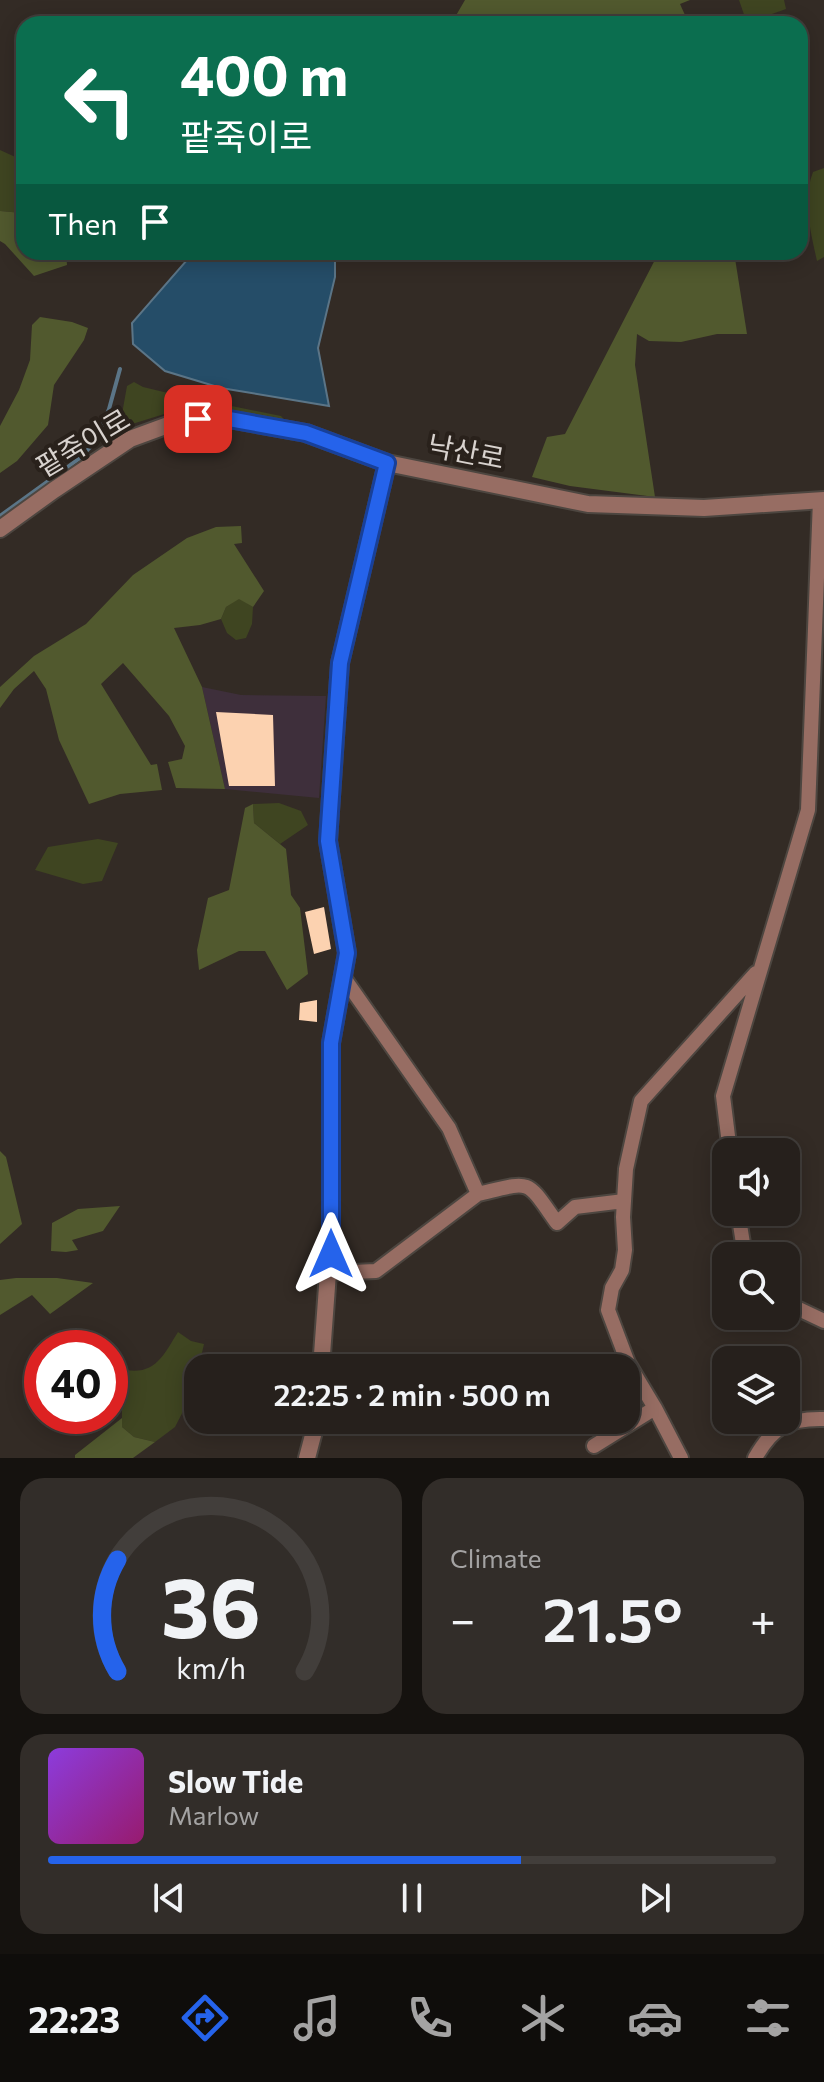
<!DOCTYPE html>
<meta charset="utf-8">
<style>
:root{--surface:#26201c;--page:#322d29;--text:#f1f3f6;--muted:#a4a3a3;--line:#423e3b;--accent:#2563eb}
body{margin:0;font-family:Commissioner,"Noto Sans KR",sans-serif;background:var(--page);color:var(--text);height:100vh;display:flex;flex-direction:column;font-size:30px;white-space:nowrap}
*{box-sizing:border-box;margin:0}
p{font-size:26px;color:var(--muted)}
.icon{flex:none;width:44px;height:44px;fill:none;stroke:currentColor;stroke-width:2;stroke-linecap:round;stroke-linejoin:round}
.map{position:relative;height:1458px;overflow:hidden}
.side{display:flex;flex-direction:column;gap:20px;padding:20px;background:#15120f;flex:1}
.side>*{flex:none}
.top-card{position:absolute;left:16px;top:16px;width:792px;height:244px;border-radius:24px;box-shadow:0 4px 20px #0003,0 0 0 2px var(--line);background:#0b6e4f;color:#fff;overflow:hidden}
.tools{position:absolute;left:712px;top:1138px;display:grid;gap:16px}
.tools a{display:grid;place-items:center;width:88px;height:88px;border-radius:16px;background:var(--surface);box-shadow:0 4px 20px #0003,0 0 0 2px var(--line);font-size:40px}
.speed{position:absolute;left:24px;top:1330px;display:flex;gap:16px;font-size:40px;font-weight:700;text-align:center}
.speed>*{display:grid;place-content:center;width:104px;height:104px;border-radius:50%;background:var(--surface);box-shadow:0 4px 20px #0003,0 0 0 2px var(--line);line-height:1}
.speed .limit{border:12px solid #d22;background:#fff;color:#111}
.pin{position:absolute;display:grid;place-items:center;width:68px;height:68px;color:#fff;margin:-34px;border-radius:16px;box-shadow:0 4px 12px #0006}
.me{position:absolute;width:88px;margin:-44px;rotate:0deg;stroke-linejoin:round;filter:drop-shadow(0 0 6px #0008)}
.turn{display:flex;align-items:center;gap:28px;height:168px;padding:0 32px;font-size:36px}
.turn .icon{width:104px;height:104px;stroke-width:2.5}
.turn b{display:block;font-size:56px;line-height:68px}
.then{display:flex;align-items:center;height:76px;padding:0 32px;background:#0003;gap:16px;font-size:30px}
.big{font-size:60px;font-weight:600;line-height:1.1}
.side .widget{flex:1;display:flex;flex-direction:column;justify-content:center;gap:12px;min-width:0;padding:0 28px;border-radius:24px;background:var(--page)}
.side .dial{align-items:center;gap:0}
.dial svg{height:208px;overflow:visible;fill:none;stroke:var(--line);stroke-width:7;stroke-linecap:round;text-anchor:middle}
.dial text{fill:var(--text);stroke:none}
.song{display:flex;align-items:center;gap:24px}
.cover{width:96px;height:96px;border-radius:12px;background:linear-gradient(135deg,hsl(270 70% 55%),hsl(320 70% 35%))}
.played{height:8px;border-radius:4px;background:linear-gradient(90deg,var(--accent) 65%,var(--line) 65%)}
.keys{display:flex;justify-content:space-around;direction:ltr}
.heat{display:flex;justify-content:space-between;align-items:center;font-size:44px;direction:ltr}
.side .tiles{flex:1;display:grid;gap:20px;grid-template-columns:1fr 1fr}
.widget:last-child{grid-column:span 2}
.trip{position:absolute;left:184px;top:1354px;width:456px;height:80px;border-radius:24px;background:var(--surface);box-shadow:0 4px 20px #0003,0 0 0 2px var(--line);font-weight:600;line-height:80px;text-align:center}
.dock{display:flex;height:128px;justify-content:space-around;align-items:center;background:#0f0d0b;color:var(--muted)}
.dock .icon{width:56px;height:56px}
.dock .current{color:var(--accent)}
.dock b{font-size:36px;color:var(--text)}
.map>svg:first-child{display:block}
.industrial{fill:#3e2f3b}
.green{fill:#3f4521}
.forest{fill:#51592e}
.water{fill:#254d68;stroke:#5b7587;stroke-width:2}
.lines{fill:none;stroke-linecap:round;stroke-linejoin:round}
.stream{stroke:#5b7587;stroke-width:4}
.building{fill:#fcd2b0}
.minor-casing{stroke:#4d4640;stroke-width:18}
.tertiary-casing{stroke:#4d4640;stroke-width:20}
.minor{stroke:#976d63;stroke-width:14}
.tertiary{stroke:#976d63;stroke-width:16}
.route-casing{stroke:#184099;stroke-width:20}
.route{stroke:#2563eb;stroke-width:14}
.labels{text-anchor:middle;stroke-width:8;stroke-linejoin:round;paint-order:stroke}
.street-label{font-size:28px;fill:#d8d2ce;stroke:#29211b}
</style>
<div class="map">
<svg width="824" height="1458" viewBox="0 0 824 1458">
<rect width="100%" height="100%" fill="#332b25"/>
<path class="industrial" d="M202 687 241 695 326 696 319 798 225 789Z"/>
<path class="green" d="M739 0H784L786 9 747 23Z
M0 150 24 161V212L22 213 0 211Z
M824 168V257L817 261C811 234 802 200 813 172Z
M134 382 143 387 168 393 281 416 288 424 219 408 177 410 129 425 122 414 127 386Z
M239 598 253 607 252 624 246 638 236 640 227 633 221 619 226 607Z
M279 803 301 811 308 825 280 844 254 823 253 804Z
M98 839 118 843 102 881 83 884 35 870 48 847Z
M178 1332 191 1341 204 1344 193 1392 175 1427 155 1442 134 1437 122 1427V1391L126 1370C156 1375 164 1354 178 1332Z"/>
<path class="forest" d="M465 0H690L680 4 689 24H451Z
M0 211 22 213 24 212V252H66L67 265 34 276 5 244 0 241Z
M659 252H734L747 334H717L681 342 649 341 637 334 635 365 655 497 570 486 532 477 547 437 565 434Z
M40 317 72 322 88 328 84 340 54 385 48 425 17 461 0 473V426L19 390 30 360 32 325Z
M241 526 242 543 234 544 264 591 253 607 239 599 226 607 221 619 200 625 174 628 202 687 225 789 176 788 168 762 182 759 185 746 169 716 123 663 101 684 151 765 157 764 162 790 120 794 89 804 59 740 46 689 34 671 14 689 0 708V687L34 656 86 624 133 575 187 538 216 527Z
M253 804 254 823 286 849 291 895 300 908 308 974 287 990 265 951H239L199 970 197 950 208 898 229 890 245 808Z
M0 1151 6 1157 22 1224 0 1244Z
M120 1206 103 1231 72 1240 78 1250 66 1252 51 1251 52 1223 78 1209Z
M16 1278H57L93 1283 50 1314 32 1295 0 1315V1280Z
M122 1418V1427L134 1437 155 1442 133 1458H75V1455Z"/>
<path class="water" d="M194 252H335V277L318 348 329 406 221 388 165 371 133 344 132 323Z"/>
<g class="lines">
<path class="stream" d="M0 516 80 458 96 441 109 409 120 369"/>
</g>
<path class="building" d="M216 712 273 715 275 786H229Z
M324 907 331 949 314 954 305 912Z
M317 1000V1022L299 1020 300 1003Z"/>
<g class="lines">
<g class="minor-casing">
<path id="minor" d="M344 978 449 1128 478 1194C533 1181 525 1178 557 1223L575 1207 624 1201
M730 1152 723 1096 808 810 820 500
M738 1212 745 1256
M328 1273 376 1271 478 1194
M786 1303 824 1321
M594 1446 655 1408
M681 1458 655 1408 628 1363 608 1310 612 1288 622 1270 625 1250 623 1217 626 1169 641 1101 756 973
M755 1458C773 1427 787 1418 824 1419"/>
</g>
<g class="tertiary-casing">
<path id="tertiary" d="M0 529 54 490 130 439 179 421 218 417 306 433 387 463 588 504 704 508 824 500
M321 1368 328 1273 331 1254V1043L347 953 328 841 340 663 387 463
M307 1458 317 1420"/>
</g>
<use href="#minor" class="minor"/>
<use href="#tertiary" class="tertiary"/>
</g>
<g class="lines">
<g class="route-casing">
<path id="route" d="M198 419 218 417 306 433 387 463 340 663 328 841 347 953 331 1043V1254"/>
</g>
<use href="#route" class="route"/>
</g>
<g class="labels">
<g class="street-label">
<text transform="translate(83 443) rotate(-31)" y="10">팥죽이로</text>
<text transform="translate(466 452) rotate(11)" y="10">낙산로</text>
</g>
</g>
</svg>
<div class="tools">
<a><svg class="icon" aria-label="sound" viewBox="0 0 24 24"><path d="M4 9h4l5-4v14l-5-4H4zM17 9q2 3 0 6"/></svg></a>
<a><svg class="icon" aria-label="search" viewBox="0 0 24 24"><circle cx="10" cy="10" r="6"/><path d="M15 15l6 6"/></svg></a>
<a><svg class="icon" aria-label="layers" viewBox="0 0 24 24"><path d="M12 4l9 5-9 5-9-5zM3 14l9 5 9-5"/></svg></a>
</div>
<div class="speed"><div class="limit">40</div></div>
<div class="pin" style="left:198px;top:419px;background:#d93025"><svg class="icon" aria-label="arrive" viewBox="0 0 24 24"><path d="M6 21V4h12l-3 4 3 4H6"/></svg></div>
<svg class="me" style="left:331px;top:1254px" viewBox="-20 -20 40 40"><path d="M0-17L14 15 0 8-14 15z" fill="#2563eb" stroke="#fff" stroke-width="4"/></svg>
<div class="trip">22:25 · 2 min · 500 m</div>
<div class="top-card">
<div class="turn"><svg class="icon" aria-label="left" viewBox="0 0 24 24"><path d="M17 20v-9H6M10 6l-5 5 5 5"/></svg><div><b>400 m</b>팥죽이로</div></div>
<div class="then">Then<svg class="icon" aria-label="arrive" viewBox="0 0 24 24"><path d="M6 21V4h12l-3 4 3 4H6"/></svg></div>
</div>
</div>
<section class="side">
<div class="tiles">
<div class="widget dial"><svg viewBox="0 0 100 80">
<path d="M14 69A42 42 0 1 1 86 69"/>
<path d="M14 69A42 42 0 0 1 14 26" stroke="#2563eb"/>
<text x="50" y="56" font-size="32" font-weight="700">36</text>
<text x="50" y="72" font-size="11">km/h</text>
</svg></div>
<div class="widget"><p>Climate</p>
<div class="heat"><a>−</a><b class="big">21.5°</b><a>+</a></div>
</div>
<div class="widget">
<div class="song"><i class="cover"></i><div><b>Slow Tide</b><p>Marlow</p></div></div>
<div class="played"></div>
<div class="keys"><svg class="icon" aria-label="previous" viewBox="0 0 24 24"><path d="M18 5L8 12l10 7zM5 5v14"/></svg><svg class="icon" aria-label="pause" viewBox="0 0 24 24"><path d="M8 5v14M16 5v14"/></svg><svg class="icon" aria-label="next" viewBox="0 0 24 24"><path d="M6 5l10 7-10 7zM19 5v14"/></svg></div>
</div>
</div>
</section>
<nav class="dock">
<b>22:23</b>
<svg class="icon current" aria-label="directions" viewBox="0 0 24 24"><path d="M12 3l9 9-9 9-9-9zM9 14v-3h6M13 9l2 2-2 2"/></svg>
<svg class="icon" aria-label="music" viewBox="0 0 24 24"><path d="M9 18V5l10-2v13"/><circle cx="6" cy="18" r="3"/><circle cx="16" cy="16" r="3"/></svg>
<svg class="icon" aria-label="phone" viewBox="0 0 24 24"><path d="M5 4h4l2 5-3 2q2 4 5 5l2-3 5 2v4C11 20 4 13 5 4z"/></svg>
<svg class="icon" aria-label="climate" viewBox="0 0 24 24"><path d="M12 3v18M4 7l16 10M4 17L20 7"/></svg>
<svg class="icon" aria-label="car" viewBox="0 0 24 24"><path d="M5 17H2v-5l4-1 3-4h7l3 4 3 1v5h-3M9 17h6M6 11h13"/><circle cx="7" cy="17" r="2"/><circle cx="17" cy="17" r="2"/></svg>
<svg class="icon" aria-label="filters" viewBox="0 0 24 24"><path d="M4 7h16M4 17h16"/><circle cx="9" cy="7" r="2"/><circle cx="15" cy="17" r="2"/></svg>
</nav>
